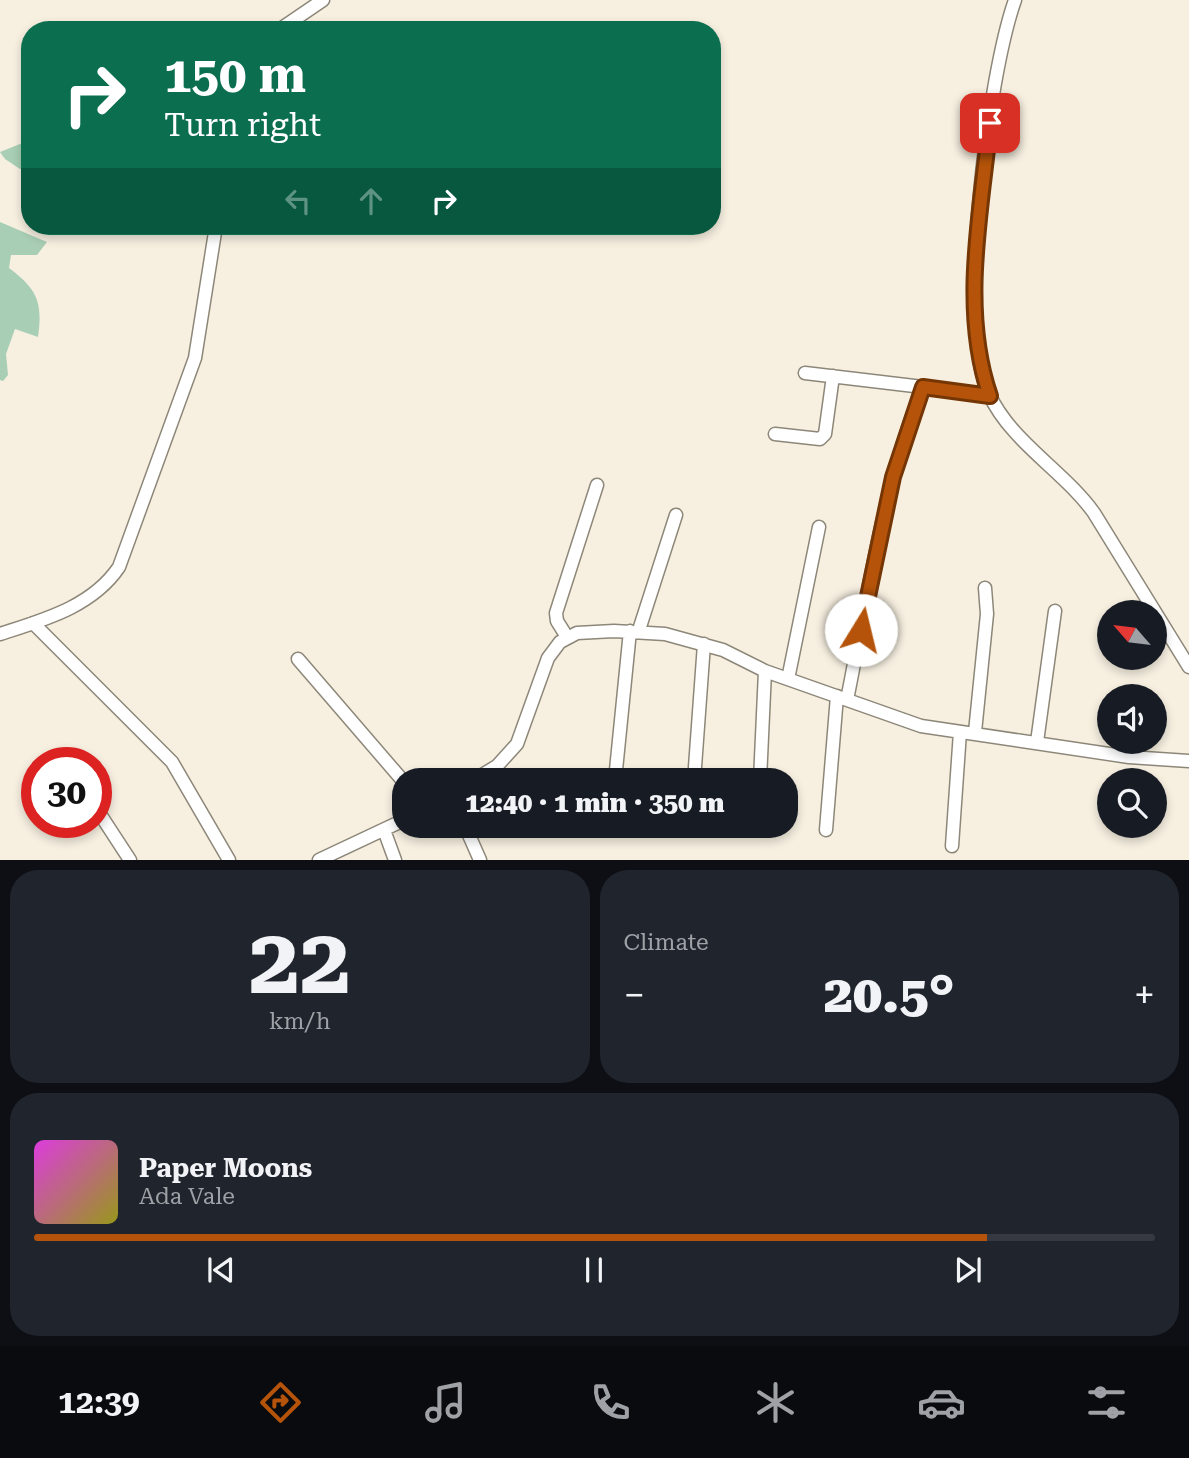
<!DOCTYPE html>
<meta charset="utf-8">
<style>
:root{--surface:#171b24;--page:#20242c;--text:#f1f3f6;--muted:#9ea1a6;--line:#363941;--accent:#b45309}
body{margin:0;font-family:"Roboto Serif",serif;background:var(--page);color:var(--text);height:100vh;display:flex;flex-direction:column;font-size:26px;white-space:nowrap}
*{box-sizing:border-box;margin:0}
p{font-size:23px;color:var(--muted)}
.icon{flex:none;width:38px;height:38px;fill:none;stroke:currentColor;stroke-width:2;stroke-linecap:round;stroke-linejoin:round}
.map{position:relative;height:860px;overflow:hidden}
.sheet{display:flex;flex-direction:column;gap:10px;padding:10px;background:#0d0f14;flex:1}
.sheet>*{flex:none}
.guide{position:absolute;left:21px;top:21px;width:700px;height:214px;border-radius:28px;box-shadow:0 4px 10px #0003;background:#0b6e4f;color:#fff;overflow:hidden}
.needle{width:46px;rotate:298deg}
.fabs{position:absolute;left:1097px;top:600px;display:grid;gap:14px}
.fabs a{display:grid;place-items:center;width:70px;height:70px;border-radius:50%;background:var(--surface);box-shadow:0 4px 10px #0003;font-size:35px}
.speed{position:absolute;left:21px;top:747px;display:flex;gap:14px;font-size:35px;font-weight:700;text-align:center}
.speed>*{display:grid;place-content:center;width:91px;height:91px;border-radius:50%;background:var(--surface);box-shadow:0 4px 10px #0003;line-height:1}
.speed .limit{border:10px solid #d22;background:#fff;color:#111}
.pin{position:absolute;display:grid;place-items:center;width:60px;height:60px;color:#fff;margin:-30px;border-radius:14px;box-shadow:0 4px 10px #0006}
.me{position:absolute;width:77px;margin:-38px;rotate:9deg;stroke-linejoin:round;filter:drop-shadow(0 0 5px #0008)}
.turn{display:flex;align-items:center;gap:24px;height:147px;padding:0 28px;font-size:32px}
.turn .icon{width:91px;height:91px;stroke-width:2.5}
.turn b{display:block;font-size:49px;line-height:60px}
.lanes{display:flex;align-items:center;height:66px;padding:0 28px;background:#0003;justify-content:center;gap:35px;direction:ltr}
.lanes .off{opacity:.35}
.big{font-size:52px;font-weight:800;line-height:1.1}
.sheet .card{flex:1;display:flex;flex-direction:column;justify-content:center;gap:10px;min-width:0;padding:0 24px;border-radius:28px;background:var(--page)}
.sheet .dial{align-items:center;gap:0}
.dial b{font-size:91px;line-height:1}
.song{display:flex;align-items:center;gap:21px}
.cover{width:84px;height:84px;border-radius:10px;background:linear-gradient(135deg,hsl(300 70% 55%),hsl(60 70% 35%))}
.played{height:7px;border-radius:4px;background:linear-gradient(90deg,var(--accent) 85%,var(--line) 85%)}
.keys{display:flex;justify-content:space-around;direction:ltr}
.heat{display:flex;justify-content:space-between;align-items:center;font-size:38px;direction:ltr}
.sheet .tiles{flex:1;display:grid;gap:10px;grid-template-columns:1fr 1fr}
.card:last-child{grid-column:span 2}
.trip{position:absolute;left:392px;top:768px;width:406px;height:70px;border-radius:28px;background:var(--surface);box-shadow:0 4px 10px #0003;font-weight:800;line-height:70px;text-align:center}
.tab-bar{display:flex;height:112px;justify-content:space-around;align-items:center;background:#090b0e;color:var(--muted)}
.tab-bar .icon{width:49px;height:49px}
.tab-bar .on{color:var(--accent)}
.tab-bar b{font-size:32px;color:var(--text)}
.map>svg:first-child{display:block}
.green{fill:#a8ceb5}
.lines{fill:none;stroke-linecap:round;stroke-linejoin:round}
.minor-casing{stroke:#8d8779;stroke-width:15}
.minor{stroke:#fff;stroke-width:12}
.route-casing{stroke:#753606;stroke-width:18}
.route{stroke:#b45309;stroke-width:12}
</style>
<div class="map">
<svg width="1189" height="860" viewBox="0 0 1189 860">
<rect width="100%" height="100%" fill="#f7f0e1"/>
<path class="green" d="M30 140V167L20 169 5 159 0 152Z
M0 222 47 242 37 255H11L9 268C37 289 43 302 38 337L15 329 6 354 8 375 3 381 0 380Z"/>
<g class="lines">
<g class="minor-casing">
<path id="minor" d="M1015 0C988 76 956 323 989 394 1011 442 1064 471 1094 513L1189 667
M279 30 323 0
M805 373 990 395
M775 434 820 439 825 434 833 376
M33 623 172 762 229 860
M639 630 676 515
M0 634C43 620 92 607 119 567L195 358 216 226
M567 637 557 621 556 613 597 485
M298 659 404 782
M788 679 819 527
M847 700C868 595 883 487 923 387
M975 732 987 614 985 588
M1037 742 1055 611
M695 767 704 644
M474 780 497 766 517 744 548 658 560 642 577 633 614 631 665 634 723 650 765 671 921 726 1129 757 1189 761
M615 780 630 631
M760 780 765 671
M96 808 130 860
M465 826 480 860
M757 828V826
M384 830 395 860
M826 830 837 696
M952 846 960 732
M319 860 404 820"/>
</g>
<use href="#minor" class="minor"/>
</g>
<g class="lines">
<g class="route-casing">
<path id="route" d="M861 630 893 477 923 387 990 396C960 309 981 212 990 123"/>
</g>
<use href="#route" class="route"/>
</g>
</svg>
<div class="fabs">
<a><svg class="needle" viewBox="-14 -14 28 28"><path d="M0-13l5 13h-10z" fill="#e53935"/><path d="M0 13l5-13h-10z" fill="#9ea1a6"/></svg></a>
<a><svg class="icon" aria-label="sound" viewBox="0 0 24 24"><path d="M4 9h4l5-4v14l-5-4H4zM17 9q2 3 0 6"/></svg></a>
<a><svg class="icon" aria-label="search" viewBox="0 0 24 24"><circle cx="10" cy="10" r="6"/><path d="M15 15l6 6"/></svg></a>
</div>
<div class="speed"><div class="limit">30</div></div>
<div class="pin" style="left:990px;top:123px;background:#d93025"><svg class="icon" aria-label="arrive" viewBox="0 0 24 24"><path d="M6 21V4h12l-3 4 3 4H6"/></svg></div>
<svg class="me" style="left:861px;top:630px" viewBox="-20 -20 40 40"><circle r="19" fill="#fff"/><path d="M0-13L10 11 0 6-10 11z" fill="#b45309"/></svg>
<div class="trip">12:40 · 1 min · 350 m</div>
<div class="guide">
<div class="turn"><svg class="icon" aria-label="right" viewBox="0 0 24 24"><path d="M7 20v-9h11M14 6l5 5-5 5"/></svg><div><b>150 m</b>Turn right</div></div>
<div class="lanes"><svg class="icon off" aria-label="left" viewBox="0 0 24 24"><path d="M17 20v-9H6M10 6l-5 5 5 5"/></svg><svg class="icon off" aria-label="ahead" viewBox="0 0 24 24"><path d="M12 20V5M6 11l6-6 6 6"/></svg><svg class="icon" aria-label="right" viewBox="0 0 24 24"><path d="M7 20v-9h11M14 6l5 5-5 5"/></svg></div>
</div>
</div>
<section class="sheet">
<div class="tiles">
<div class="card dial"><b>22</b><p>km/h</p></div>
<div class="card"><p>Climate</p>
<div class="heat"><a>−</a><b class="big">20.5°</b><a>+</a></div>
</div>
<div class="card">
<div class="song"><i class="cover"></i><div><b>Paper Moons</b><p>Ada Vale</p></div></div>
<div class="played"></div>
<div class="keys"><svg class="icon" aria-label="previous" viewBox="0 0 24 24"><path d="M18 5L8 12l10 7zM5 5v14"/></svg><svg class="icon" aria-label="pause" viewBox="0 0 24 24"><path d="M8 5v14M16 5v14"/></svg><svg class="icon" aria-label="next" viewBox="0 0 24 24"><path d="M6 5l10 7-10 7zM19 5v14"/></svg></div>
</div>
</div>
</section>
<nav class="tab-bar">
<b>12:39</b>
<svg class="icon on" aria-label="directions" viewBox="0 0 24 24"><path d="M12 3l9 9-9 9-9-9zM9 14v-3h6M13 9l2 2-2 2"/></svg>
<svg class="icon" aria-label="music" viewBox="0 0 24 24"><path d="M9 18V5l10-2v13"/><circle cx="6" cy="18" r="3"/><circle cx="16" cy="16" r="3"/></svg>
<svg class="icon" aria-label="phone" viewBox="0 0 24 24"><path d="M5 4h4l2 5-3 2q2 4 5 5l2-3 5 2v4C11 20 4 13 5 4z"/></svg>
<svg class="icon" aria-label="climate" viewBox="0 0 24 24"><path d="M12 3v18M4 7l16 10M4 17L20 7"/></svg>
<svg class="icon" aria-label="car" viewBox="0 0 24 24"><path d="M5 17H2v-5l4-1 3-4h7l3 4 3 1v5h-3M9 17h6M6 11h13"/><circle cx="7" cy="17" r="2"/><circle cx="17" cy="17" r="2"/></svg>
<svg class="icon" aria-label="filters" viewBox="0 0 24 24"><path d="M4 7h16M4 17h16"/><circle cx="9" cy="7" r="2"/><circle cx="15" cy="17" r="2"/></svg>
</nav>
